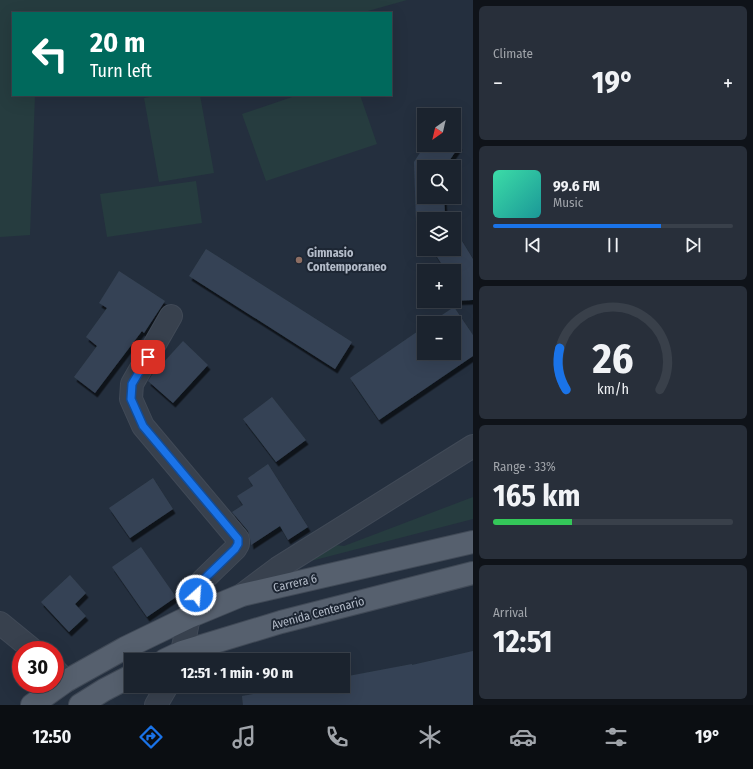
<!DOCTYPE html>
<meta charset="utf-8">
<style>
:root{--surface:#1b232e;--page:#282f3a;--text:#f1f3f6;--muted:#a0a4aa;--line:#39404a;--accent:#1a73e8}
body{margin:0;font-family:"Fira Sans Condensed",sans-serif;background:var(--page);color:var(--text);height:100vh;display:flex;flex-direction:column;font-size:15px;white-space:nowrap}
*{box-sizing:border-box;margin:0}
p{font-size:13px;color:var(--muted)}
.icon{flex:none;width:22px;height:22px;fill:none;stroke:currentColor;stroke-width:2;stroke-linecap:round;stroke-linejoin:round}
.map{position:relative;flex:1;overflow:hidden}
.panel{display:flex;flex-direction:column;gap:6px;padding:6px;background:#0f1319;width:280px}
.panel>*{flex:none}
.top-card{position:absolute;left:12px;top:12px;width:380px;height:84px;border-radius:0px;box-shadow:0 4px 16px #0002,0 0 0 1px var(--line);background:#00695c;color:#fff;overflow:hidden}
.needle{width:26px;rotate:214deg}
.controls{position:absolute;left:417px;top:108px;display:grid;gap:8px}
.controls a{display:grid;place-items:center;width:44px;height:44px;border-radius:0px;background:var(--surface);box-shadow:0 4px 16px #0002,0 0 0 1px var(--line);font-size:20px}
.speed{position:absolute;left:12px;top:641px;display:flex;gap:8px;font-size:20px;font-weight:700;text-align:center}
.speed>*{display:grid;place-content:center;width:52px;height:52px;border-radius:50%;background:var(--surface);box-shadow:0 4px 16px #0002,0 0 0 1px var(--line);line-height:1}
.speed .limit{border:6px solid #d22;background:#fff;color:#111}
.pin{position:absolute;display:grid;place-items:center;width:34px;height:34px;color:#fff;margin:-17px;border-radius:8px;box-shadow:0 2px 6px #0006}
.me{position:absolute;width:44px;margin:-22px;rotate:26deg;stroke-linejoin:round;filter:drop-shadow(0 0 3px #0008)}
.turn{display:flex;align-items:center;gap:14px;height:84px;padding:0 12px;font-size:18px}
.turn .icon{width:52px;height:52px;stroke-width:2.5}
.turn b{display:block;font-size:28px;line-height:34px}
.big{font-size:30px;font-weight:700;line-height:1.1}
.panel .tile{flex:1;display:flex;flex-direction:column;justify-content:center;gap:6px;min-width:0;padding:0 14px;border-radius:6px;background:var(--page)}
.panel .dial{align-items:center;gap:0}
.dial svg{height:104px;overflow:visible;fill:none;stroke:var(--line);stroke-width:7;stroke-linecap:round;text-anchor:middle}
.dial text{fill:var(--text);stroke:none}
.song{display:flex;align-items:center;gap:12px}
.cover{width:48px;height:48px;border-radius:6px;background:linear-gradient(135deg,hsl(160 70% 55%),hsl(180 70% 35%))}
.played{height:4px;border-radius:2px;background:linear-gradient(90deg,var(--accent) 70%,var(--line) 70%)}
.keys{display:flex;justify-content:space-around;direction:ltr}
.heat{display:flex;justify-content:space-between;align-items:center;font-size:22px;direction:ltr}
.charge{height:6px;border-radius:3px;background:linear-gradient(90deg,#34c759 33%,var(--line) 0)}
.trip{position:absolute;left:124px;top:653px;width:226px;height:40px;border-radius:0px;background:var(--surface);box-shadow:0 4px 16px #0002,0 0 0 1px var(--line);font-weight:700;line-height:40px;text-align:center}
.dock{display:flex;height:64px;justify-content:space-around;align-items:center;background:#0b0e12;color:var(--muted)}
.dock .icon{width:28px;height:28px}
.dock .selected{color:var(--accent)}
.dock b{font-size:18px;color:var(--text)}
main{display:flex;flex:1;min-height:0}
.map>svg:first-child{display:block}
.green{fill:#263c3f}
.building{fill:#364354;filter:url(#shadow)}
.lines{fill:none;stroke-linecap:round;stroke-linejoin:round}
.minor-casing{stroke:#414a57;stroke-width:24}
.major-casing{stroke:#414a57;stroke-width:24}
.minor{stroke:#38414e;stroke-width:22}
.major{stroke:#56606e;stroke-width:22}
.route-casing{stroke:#114b97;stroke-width:10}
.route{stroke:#1a73e8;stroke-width:7}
.education-dot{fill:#8d6e63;stroke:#1d2633;stroke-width:1.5}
.labels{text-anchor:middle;stroke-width:4;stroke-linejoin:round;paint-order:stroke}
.poi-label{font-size:12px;font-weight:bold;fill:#b4bcc9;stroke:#1d2633;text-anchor:start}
.street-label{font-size:12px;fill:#b4bcc9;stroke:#1d2633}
</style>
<main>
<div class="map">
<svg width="473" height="705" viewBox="0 0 473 705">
<defs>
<filter id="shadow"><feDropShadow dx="2.5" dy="4.5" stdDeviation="0" flood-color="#0009"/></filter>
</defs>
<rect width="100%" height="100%" fill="#242f3e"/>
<path class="green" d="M0 0H407L361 13H13V95H35L30 235 0 237Z
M162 95H200L214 173 159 182 144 98Z
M298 95H360L377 144 266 181 242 114Z
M196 181 202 223 107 237 100 194Z
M473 497V519L307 562 326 544 344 546Z"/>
<path class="building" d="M425 145H460L445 167H424V197H444L445 214 448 219H424V235L416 222 414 162Z
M454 228 473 259V300L450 301H454V271H446L432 249H454Z
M206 249 352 342 335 369 189 276Z
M119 271 165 301 144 333 142 331 95 393 74 377 97 346 86 337 107 308 99 303Z
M454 307 473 335V356L379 420 350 378 424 327V353H454V323H430Z
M183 341 208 365 173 403 148 381 152 375Z
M272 397 306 440 276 462 243 419Z
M268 464 308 527 288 540 280 526 251 545 250 538 248 531 232 512 243 505 237 496 253 486 248 478Z
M153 478 173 509 130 538 109 508Z
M141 547 176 597 147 617 112 567Z
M70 575 86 593 75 604 86 616 69 632 41 602Z
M473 651V705H243L242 696 296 686H343V677L412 664V665Z"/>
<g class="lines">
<g class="minor-casing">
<path id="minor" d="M171 316 132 384 131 399 143 426 238 539V544L235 549 203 580 200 584 189 617 182 652 179 660
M242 595 278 568 473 446
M0 623 33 650
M55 670 66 681
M156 705 167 686"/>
</g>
<g class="major-casing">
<path id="major" d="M165 660 182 652 281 622 473 573
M32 705 66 681 125 648 189 617 242 595 473 542
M80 705 104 690 131 676"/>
</g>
<use href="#minor" class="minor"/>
<use href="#major" class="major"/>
</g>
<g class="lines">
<g class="route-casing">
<path id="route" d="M148 357 132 384 131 399 143 426 238 539V544L235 549 203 580 196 595"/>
</g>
<use href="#route" class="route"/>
</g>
<circle class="education-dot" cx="299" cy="260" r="4"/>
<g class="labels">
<g class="poi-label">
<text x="307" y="257">Gimnasio<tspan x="307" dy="14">Contemporaneo</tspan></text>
</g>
<g class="street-label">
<text transform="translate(295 583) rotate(-13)" y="4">Carrera 6</text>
<text transform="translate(318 613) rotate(-15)" y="4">Avenida Centenario</text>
</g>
</g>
</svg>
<div class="controls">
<a><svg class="needle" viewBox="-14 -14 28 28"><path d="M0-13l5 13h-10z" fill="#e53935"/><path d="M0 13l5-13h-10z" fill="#a0a4aa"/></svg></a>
<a><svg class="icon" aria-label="search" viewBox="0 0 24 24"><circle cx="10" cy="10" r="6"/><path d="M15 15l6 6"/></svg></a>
<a><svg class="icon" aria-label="layers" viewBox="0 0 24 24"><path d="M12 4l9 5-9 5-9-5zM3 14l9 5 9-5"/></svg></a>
<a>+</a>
<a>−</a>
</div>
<div class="speed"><div class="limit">30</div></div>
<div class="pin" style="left:148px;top:357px;background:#d93025"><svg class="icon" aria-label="arrive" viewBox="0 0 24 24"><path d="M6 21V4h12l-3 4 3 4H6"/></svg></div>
<svg class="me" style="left:196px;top:595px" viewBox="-20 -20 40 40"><circle r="17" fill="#1a73e8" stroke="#fff" stroke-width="3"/><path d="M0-11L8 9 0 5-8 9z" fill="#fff"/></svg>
<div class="trip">12:51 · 1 min · 90 m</div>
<div class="top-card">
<div class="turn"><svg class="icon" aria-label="left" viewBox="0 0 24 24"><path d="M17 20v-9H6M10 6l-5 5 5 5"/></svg><div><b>20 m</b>Turn left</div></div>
</div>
</div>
<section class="panel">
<div class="tile"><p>Climate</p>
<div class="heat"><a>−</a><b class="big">19°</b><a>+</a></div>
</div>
<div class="tile">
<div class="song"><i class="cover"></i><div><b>99.6 FM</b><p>Music</p></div></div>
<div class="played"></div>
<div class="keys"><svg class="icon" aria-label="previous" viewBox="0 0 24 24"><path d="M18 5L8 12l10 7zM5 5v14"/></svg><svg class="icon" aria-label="pause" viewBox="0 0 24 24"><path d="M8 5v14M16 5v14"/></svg><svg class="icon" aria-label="next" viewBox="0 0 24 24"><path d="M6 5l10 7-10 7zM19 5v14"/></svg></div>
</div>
<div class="tile dial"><svg viewBox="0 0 100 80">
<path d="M14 69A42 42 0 1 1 86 69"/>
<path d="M14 69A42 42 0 0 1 9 37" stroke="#1a73e8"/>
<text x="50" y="56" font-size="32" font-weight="700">26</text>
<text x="50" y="72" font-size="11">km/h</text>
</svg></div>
<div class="tile"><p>Range · 33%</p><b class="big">165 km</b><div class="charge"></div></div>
<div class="tile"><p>Arrival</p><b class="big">12:51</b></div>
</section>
</main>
<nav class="dock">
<b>12:50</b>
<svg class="icon selected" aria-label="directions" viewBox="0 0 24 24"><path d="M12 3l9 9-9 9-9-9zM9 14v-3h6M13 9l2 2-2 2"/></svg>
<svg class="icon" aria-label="music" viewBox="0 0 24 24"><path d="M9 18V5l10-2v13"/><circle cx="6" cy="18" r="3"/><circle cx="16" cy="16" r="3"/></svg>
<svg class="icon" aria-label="phone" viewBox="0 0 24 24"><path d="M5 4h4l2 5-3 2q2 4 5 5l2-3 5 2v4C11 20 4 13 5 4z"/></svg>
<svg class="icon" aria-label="climate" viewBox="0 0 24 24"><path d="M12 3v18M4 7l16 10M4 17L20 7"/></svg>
<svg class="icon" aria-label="car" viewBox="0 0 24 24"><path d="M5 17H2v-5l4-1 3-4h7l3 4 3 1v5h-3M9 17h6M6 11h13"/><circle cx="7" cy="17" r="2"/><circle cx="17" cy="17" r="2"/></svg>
<svg class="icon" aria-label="filters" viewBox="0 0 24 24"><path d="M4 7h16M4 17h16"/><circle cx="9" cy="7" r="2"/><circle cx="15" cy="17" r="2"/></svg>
<b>19°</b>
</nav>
